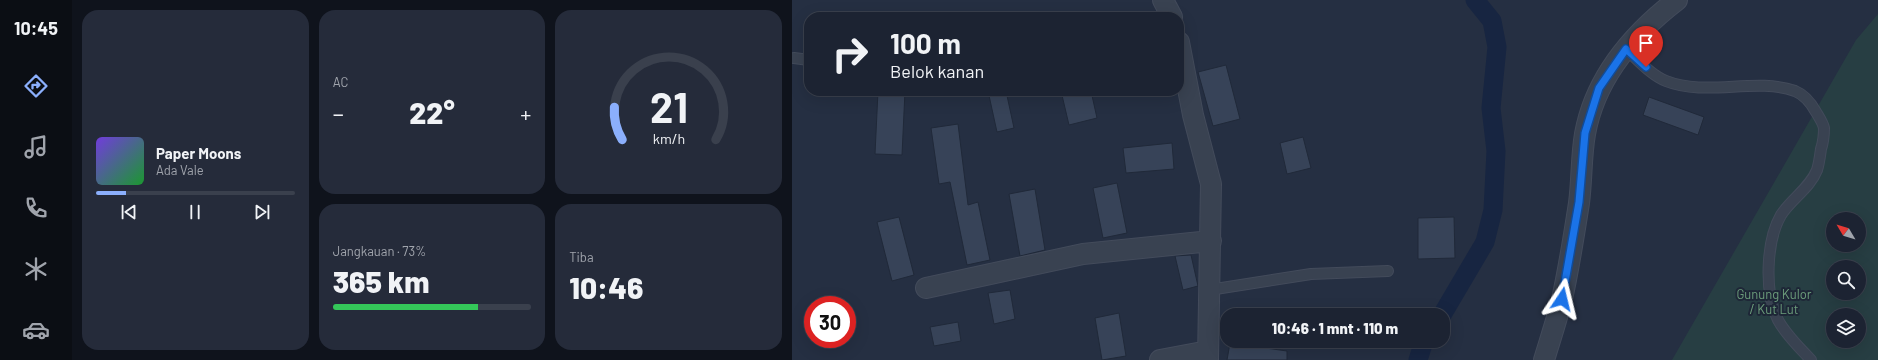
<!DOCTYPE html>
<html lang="id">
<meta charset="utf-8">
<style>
:root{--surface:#1c2332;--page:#252b3a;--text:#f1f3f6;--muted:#a0a4ac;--line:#3a404d;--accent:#8baffc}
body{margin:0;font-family:Barlow,sans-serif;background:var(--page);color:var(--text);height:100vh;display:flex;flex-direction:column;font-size:15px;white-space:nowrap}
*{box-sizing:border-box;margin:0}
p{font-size:13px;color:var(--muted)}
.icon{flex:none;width:22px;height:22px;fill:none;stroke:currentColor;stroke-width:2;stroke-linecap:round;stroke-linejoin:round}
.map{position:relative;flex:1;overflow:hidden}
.details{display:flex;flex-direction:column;gap:10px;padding:10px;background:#0f131c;width:720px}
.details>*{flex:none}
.guide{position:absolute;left:12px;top:12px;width:380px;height:84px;border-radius:16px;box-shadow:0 4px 16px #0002,0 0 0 1px var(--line);background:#1c2332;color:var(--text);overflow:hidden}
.needle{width:26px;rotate:308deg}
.buttons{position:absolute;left:1034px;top:212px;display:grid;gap:8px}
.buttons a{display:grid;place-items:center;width:40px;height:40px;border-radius:50%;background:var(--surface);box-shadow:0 4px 16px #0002,0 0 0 1px var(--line);font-size:20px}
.speed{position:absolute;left:12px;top:296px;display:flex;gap:8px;font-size:20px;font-weight:700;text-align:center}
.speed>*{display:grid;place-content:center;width:52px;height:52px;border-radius:50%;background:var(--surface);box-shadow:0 4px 16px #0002,0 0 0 1px var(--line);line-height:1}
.speed .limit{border:6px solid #d22;background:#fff;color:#111}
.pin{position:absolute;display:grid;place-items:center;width:34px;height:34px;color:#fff;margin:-41px -17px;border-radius:50% 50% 50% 0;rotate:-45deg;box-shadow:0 0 4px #0007}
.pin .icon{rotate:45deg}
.me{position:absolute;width:44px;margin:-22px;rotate:10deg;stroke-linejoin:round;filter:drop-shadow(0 0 3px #0008)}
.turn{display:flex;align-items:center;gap:14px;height:84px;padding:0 20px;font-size:18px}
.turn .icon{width:52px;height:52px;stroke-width:2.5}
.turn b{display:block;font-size:28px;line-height:34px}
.big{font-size:30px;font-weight:800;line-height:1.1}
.details .widget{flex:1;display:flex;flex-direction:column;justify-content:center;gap:6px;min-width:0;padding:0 14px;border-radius:16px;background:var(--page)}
.details .dial{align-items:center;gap:0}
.dial svg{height:104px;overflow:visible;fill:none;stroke:var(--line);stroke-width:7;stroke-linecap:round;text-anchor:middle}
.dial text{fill:var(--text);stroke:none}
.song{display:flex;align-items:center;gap:12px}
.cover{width:48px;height:48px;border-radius:6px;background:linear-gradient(135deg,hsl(260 70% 55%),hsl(130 70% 35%))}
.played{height:4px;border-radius:2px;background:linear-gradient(90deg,var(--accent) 15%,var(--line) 15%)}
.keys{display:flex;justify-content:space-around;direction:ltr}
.heat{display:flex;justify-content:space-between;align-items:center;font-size:22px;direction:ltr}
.charge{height:6px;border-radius:3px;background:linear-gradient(90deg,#34c759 73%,var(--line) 0)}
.details .tiles{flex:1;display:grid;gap:10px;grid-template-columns:repeat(3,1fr)}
.widget:first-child{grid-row:span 2}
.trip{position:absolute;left:428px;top:308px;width:230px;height:40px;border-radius:16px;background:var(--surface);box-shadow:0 4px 16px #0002,0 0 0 1px var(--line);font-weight:800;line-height:40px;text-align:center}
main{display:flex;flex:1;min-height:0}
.menu{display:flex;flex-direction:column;width:72px;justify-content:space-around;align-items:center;background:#0b0e14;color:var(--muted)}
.menu .icon{width:28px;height:28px}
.menu .active{color:var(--accent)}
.menu b{font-size:18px;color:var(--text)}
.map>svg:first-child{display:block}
.green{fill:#273e43;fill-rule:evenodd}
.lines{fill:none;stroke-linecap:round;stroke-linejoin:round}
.canal{stroke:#172541;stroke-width:19}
.building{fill:#374358;stroke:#202939}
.lane-casing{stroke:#434b5b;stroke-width:12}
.street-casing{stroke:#434b5b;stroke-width:22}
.lane{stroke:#394251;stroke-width:10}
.street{stroke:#394251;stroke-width:20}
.route-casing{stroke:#114b97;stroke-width:10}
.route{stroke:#1a73e8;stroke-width:7}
.labels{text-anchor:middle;stroke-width:4;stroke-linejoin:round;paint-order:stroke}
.park-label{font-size:13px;fill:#6c9d7b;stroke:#1e2737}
</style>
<main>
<nav class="menu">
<b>10:45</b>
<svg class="icon active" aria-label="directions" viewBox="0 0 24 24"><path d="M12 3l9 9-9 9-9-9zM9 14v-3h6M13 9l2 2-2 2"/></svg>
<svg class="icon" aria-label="music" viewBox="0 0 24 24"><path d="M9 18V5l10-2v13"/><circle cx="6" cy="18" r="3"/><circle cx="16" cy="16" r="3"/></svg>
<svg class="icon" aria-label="phone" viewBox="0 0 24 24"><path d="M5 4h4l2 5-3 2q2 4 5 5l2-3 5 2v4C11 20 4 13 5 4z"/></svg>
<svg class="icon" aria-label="climate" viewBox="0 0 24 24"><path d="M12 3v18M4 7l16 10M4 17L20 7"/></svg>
<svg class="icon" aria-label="car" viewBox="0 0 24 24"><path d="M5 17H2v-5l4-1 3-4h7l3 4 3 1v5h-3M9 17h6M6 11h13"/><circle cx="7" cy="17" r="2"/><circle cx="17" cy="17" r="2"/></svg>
</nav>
<section class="details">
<div class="tiles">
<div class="widget">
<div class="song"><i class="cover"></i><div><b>Paper Moons</b><p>Ada Vale</p></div></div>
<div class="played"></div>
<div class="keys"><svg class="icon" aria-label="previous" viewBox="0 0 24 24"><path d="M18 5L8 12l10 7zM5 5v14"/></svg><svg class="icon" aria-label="pause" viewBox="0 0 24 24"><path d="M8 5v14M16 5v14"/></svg><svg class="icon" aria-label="next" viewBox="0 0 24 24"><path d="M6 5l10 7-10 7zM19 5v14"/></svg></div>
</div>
<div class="widget"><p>AC</p>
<div class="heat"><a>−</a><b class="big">22°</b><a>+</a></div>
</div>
<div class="widget dial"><svg viewBox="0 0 100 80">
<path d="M14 69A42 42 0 1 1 86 69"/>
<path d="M14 69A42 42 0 0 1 8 44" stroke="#8baffc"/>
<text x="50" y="56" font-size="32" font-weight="700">21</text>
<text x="50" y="72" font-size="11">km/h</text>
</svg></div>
<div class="widget"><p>Jangkauan · 73%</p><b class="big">365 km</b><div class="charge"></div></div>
<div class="widget"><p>Tiba</p><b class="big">10:46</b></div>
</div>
</section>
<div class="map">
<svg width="1086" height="360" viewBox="0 0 1086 360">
<rect width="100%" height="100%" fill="#252f42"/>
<path class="green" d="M1086 14V360H880L1064 40ZM1041 219H1067V245H1041ZM1041 267H1067V293H1041ZM1041 315H1067V341H1041Z"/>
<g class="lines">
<path class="canal" d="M650 315 693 242 701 210 704 151 699 108 705 47 700 21 683 0
M626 360 632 341"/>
</g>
<path class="building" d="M434 65 448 119 421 126 406 72Z
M86 91H113L110 155 83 154Z
M196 91H214L222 128 205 132Z
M269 91H299L305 118 277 125Z
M857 97 912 117 906 135 851 115Z
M166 124 176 205 186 202 198 260 175 265 158 182 147 184 139 128Z
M511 137 519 168 495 174 488 143Z
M380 143 382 169 334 173 331 148Z
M325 183 335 233 311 238 301 188Z
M243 189 253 250 228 256 217 194Z
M107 217 122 275 100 281 85 222Z
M662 217 663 258 626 259V218Z
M399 255 406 286 391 290 383 256Z
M218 290 223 319 202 324 196 293Z
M327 313 334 356 310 360 303 318Z
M166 322 169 341 142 346 138 327Z
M438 343 495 351V360H435Z"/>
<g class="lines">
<g class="lane-casing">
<path id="lane" d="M834 49C846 60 859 75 874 81 914 97 964 77 1003 91 1013 95 1019 103 1024 112 1027 117 1031 123 1032 128 1032 135 1031 143 1029 149 1028 156 1027 164 1025 170 1018 188 999 199 989 215 974 241 972 293 986 320 994 335 1008 348 1019 360
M2 58 17 60
M417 290 519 274 596 271"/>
</g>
<g class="street-casing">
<path id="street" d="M371 0 380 17
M387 42 401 115 419 184 416 360
M134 288 291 254 419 241
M368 360 416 351
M752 360C758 340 765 319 770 299 777 268 782 235 787 203 790 180 789 157 793 134 803 78 842 33 885 0"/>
</g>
<use href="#lane" class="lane"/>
<use href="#street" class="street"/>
</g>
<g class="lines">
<g class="route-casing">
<path id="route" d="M770 299 787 202 793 133 807 88 834 49 854 67"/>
</g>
<use href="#route" class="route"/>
</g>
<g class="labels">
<g class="park-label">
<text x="982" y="299">Gunung Kulor<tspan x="982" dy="15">/ Kut Lut</tspan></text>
</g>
</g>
</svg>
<div class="buttons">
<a><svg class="needle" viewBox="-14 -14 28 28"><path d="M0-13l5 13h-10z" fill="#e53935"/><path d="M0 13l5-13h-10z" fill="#a0a4ac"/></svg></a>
<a><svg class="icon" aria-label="search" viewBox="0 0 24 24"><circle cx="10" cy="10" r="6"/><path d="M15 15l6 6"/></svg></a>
<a><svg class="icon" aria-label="layers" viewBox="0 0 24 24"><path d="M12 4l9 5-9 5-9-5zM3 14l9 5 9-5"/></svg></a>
</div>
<div class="speed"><div class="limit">30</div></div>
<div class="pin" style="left:854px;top:67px;background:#d93025"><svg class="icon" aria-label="arrive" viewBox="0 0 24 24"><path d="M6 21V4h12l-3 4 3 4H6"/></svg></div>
<svg class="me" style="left:770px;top:299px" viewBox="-20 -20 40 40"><path d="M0-17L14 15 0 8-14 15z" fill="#1a73e8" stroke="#fff" stroke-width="4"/></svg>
<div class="trip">10:46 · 1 mnt · 110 m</div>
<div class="guide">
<div class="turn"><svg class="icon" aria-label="right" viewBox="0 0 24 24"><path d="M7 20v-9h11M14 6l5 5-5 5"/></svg><div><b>100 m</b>Belok kanan</div></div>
</div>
</div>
</main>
